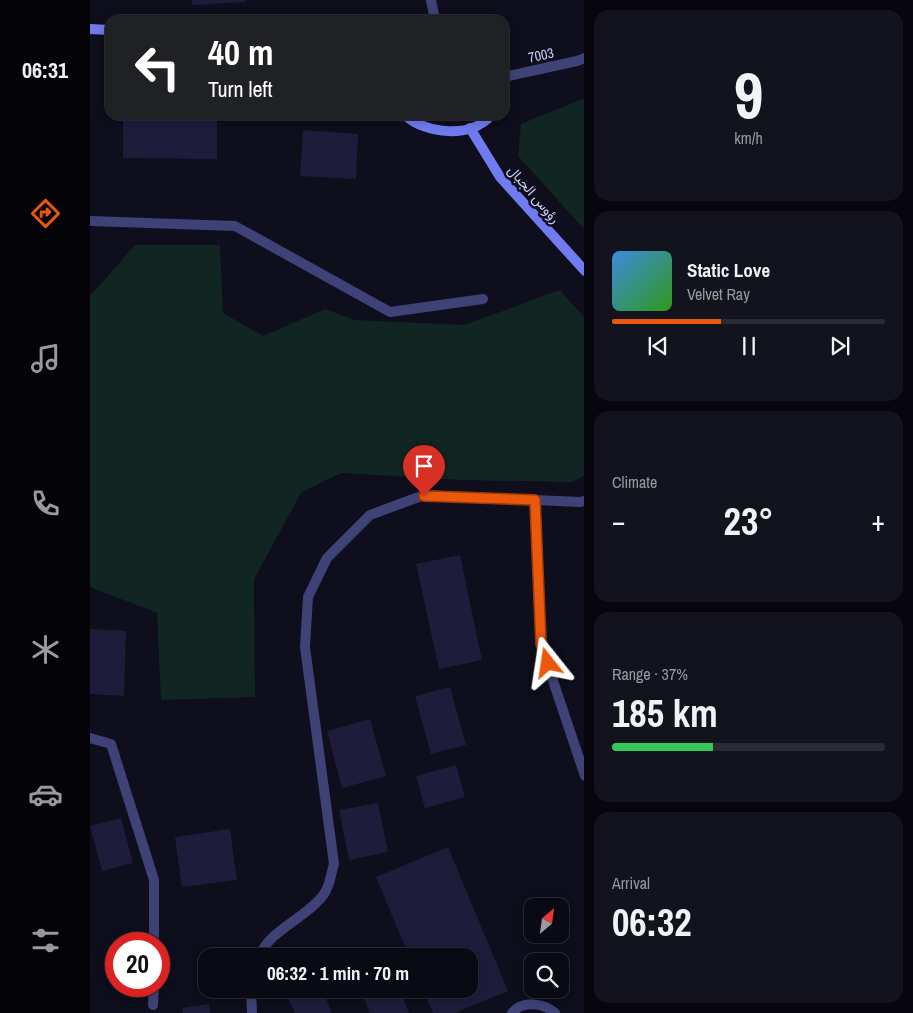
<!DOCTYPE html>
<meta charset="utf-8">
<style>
:root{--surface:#0a0a15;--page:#13131e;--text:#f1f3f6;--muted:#999aa0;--line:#2a2b34;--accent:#ea580c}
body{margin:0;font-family:"Archivo Narrow",Vazirmatn,sans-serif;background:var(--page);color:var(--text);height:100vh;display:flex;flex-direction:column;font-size:19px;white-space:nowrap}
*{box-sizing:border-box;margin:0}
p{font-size:16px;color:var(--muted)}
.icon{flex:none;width:28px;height:28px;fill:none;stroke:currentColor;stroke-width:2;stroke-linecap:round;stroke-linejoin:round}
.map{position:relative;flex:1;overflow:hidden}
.panel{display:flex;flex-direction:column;gap:10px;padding:10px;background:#06060c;width:329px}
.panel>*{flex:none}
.hud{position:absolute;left:15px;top:15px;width:404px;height:105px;border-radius:15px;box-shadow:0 2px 12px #0003,0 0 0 1px var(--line);background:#202124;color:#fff;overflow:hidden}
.needle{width:32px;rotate:29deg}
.buttons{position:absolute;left:434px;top:898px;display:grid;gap:10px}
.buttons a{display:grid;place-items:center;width:45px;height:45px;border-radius:10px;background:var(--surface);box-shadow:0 2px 12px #0003,0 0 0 1px var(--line);font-size:25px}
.speed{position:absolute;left:15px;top:932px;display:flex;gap:10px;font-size:25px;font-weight:700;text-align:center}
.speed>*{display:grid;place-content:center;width:65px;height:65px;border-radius:50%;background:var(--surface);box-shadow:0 2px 12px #0003,0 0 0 1px var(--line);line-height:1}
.speed .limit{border:8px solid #d22;background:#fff;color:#111}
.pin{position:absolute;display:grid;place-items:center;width:42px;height:42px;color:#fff;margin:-51px -21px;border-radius:50% 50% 50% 0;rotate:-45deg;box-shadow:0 0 5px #0007}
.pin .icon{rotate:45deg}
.me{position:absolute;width:55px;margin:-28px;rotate:345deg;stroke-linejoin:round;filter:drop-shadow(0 0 4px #0008)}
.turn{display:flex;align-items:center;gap:18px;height:105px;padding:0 20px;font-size:22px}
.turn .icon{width:65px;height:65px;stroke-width:2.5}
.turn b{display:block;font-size:35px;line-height:42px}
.big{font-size:38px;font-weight:700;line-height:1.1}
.panel .widget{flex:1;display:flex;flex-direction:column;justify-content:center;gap:8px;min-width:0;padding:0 18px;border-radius:15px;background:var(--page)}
.panel .dial{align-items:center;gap:0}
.dial b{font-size:65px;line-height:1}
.song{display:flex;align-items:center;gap:15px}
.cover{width:60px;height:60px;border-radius:8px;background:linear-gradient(135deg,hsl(210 70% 55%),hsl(110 70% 35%))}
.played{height:5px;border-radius:2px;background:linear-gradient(90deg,var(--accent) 40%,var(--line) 40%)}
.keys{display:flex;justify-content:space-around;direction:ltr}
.heat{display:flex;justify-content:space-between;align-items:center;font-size:28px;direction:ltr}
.charge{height:8px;border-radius:4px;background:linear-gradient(90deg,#34c759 37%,var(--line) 0)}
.trip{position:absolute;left:108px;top:948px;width:280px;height:50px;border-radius:15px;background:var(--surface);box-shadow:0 2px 12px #0003,0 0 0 1px var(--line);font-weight:700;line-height:50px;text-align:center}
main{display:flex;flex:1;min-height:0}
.tab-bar{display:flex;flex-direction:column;width:90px;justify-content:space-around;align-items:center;background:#040408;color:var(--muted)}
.tab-bar .icon{width:35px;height:35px}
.tab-bar .current{color:var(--accent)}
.tab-bar b{font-size:22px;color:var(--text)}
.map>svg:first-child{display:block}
.green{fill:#112522}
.building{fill:#1f1c3b}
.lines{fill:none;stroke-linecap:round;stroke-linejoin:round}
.lane{stroke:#3e4276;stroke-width:10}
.street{stroke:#3e4276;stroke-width:10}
.secondary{stroke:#707bef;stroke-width:10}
.route-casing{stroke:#983908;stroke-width:12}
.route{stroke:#ea580c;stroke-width:9}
.labels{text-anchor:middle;stroke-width:5;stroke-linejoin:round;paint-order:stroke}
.street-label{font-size:14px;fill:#cecef9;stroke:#0e0e1c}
</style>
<main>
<nav class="tab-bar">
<b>06:31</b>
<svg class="icon current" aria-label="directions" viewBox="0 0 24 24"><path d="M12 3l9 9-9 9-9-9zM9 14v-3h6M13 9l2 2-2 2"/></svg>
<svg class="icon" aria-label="music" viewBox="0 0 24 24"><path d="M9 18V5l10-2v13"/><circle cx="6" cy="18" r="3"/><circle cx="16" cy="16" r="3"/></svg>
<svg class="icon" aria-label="phone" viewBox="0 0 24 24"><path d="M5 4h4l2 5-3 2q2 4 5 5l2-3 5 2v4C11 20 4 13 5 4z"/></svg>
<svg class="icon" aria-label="climate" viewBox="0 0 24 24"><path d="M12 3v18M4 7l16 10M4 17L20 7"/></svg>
<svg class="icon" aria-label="car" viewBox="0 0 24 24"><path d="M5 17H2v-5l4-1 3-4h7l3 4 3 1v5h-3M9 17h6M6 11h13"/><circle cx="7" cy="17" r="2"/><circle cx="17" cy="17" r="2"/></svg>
<svg class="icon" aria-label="filters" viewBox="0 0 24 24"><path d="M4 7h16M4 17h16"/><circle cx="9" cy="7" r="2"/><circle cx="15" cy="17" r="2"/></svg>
</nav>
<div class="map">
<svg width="495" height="1013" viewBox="0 0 495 1013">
<rect width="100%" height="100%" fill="#0e0e1c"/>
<path class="green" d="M495 98V229H494L428 156 431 124Z
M45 245H130L133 313 173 336 235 309 265 320 374 325 470 290 494 317V476L482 482 371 480 251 473 211 493 164 579 165 697 71 700 67 613 0 587V296Z"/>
<path class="building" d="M102 0H155V2L102 5Z
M33 115H127V159L33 158Z
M213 130 268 134 266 179 210 176Z
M370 555 392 660 349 669 326 564Z
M0 629 36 631 34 696 0 694Z
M360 687 376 745 341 754 325 696Z
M280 719 296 776 252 788 237 731Z
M366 765 375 797 335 808 326 776Z
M288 803 298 852 259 860 249 810Z
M31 818 43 863 12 871 0 826Z
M140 829 147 880 92 887 85 837Z
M358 847 418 991 365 1013H343L333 989H379V956H319L286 877Z
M291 946 295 956H264Z
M194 989H232L242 1013H205Z
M270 989H309L319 1013H280Z
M119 1004 120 1013H93L92 1008Z"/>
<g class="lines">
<path class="lane" d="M0 221 145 226 300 312 393 299
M445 500 451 645 495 776
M0 738 21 744 64 880V944
M63 1005 64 986"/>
<path class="street" d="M341 0 345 20
M414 77 487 61 495 58
M170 956C177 932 219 916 234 894 240 886 241 873 244 864L215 647 218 597 237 558 280 515 334 495 490 502 495 501
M161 989 162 1013
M422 1013C432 1000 454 1003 465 1013"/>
<path class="secondary" d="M0 29 20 30
M315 115C335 134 382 139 401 115
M380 128 410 177 495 271"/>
</g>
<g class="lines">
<g class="route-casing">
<path id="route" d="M334 496 445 500 451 644 458 663"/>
</g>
<use href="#route" class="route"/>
</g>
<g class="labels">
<g class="street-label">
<text transform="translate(451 55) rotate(-12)" y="5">7003</text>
<text transform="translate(444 194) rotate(49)" y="5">رؤوس الجبال</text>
</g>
</g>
</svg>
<div class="buttons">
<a><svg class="needle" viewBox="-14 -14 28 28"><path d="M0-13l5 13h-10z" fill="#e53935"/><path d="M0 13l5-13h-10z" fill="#999aa0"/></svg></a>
<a><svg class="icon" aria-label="search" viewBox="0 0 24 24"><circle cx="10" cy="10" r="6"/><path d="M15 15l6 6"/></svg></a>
</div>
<div class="speed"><div class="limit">20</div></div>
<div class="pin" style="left:334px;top:496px;background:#d93025"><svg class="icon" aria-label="arrive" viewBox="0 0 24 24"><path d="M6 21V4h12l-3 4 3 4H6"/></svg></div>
<svg class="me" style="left:458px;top:663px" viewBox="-20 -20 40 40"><path d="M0-17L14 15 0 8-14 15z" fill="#ea580c" stroke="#fff" stroke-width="4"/></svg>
<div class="trip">06:32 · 1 min · 70 m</div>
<div class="hud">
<div class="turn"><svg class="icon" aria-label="left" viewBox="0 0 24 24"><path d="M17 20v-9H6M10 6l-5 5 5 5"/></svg><div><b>40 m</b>Turn left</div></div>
</div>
</div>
<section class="panel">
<div class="widget dial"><b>9</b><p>km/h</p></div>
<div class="widget">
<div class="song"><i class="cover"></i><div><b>Static Love</b><p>Velvet Ray</p></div></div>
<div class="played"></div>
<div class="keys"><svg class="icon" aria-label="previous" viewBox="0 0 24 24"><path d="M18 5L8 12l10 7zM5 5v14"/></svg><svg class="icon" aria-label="pause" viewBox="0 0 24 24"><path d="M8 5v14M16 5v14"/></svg><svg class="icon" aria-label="next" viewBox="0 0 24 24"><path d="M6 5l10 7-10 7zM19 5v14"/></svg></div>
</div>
<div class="widget"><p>Climate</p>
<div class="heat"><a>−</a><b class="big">23°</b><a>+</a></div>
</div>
<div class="widget"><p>Range · 37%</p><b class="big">185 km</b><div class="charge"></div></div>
<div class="widget"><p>Arrival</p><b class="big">06:32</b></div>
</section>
</main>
